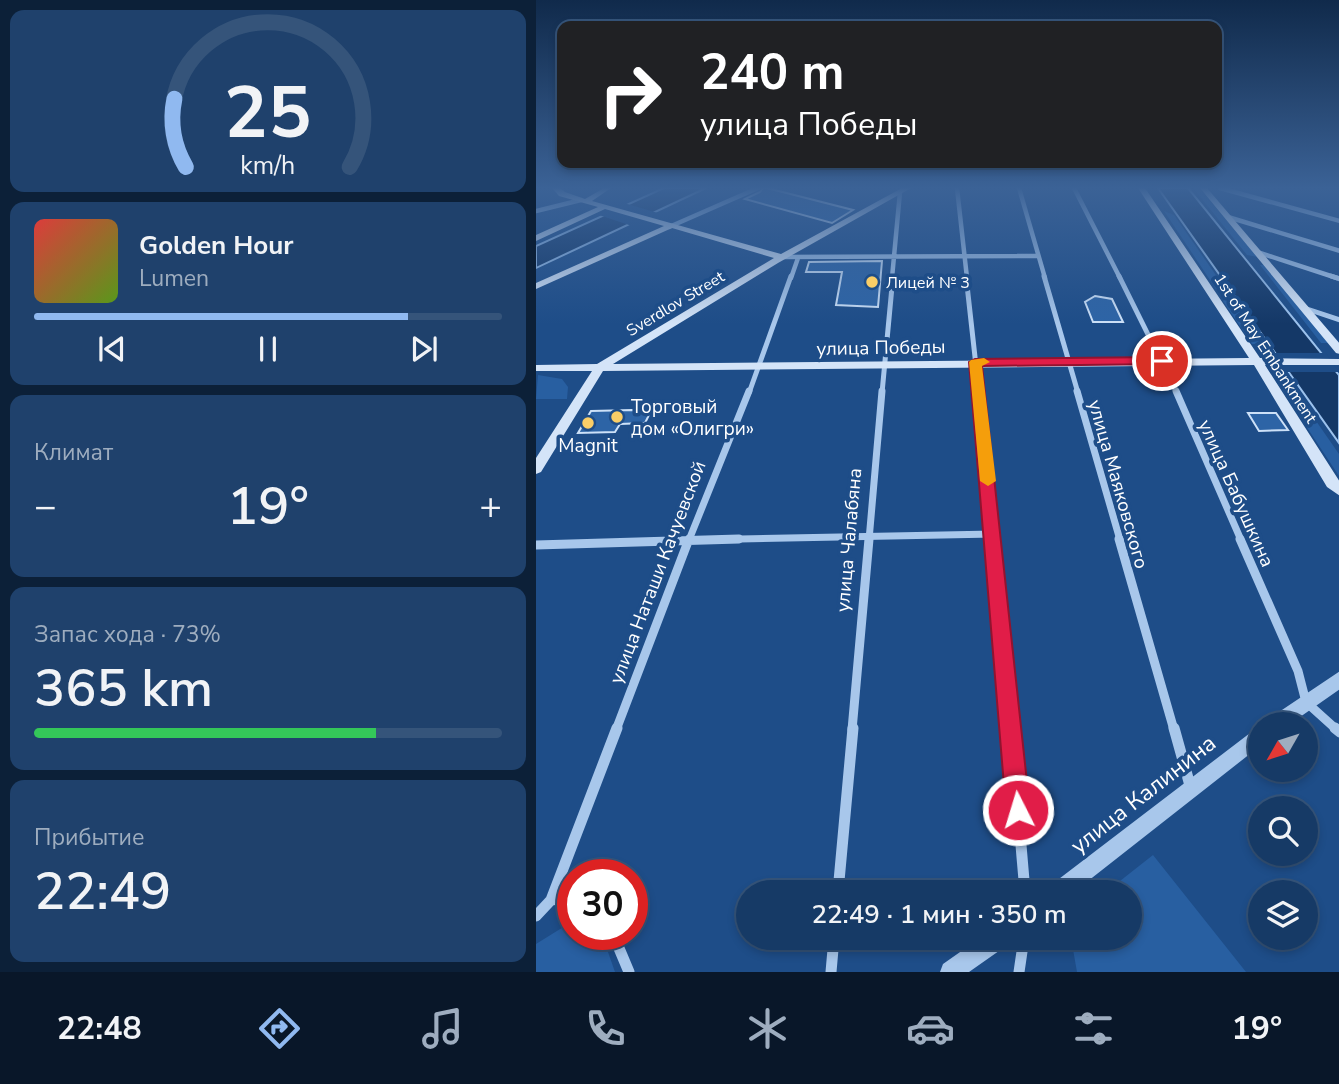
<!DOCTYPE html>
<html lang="ru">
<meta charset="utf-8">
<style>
:root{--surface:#163a66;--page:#1f416c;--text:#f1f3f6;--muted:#9eadbf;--line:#35547a;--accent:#90b9f0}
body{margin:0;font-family:"Nunito Sans",sans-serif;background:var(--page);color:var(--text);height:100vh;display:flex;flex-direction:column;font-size:26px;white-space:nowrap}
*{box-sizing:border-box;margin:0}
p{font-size:23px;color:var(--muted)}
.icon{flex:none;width:38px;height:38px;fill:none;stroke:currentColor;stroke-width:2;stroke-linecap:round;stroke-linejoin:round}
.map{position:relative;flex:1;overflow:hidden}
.drawer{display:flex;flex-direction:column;gap:10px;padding:10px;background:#0c2038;width:536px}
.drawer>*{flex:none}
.guide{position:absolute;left:21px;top:21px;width:665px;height:147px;border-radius:14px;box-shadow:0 4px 10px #0003,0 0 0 2px var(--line);background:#202124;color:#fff;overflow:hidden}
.needle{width:46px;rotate:231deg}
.controls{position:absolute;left:712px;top:712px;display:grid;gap:14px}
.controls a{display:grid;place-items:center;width:70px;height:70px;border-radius:50%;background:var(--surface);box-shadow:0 4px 10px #0003,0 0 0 2px var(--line);font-size:35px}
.speed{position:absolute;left:21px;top:859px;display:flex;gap:14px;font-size:35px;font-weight:700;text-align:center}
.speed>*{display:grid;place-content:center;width:91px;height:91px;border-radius:50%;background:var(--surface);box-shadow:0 4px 10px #0003,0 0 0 2px var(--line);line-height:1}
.speed .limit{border:10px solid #d22;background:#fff;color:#111}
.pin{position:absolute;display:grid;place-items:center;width:60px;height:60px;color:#fff;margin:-30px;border:4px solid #fff;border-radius:50%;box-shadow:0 2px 7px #0007}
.me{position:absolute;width:77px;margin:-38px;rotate:355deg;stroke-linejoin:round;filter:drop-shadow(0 0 5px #0008)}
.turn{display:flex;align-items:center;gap:24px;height:147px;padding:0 28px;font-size:32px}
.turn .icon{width:91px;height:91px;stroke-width:2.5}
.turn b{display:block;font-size:49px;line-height:60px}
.big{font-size:52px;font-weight:600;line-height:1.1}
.drawer .widget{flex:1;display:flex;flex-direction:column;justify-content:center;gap:10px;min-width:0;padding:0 24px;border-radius:14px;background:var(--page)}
.drawer .dial{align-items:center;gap:0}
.dial svg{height:182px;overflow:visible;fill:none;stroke:var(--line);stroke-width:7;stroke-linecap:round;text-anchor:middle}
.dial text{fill:var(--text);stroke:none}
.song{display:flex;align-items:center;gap:21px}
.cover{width:84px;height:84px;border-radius:10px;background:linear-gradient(135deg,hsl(0 70% 55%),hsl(90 70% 35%))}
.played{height:7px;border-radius:4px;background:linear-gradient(90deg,var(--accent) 80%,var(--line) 80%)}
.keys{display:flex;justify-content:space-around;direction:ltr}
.heat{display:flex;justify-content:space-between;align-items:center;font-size:38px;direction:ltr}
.charge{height:10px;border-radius:5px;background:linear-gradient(90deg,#34c759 73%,var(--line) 0)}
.trip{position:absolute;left:200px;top:880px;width:406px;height:70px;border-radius:35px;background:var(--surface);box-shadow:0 4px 10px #0003,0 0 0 2px var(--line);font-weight:600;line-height:70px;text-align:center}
.dock{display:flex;height:112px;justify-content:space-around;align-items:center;background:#091729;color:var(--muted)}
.dock .icon{width:49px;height:49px}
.dock .active{color:var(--accent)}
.dock b{font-size:32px;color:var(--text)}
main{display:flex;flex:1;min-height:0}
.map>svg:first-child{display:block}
.green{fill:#285fa1}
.water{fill:#143867;stroke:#9cc2ed;stroke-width:2}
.pier{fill:#1e4d88}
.building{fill:#2d64a6;stroke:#cde1f8;stroke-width:2}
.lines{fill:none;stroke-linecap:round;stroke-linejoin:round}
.minor-far4{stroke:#a8c7eb;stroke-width:4.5}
.minor-far3{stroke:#a8c7eb;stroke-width:5}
.minor-far2{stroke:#a8c7eb;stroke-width:7}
.minor-far1{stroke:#a8c7eb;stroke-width:9}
.minor{stroke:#a8c7eb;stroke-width:11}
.tertiary{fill:#a8c7eb;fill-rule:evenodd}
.secondary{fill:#d4e4f8;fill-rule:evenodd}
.route{fill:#e11d48;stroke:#92132f;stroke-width:2}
.slow{fill:#f59e0b}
.poi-dot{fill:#face67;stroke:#1e4d88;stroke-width:2.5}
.labels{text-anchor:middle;stroke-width:7;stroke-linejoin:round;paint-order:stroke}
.far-poi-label{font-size:16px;fill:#fff;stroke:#1e4d88;text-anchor:start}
.far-street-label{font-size:16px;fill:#fff;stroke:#1e4d88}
.street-label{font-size:19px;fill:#fff;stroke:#1e4d88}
.poi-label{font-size:19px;fill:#fff;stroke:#1e4d88;text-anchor:start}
.near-street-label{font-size:23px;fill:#fff;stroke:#1e4d88}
</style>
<main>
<section class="drawer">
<div class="widget dial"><svg viewBox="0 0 100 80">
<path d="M14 69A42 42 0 1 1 86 69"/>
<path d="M14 69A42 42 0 0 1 9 39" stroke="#90b9f0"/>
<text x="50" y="56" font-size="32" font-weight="700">25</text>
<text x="50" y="72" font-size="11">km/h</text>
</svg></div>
<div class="widget">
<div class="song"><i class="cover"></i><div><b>Golden Hour</b><p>Lumen</p></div></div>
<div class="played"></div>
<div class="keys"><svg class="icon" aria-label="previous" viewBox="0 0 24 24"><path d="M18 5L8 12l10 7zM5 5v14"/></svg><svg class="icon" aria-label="pause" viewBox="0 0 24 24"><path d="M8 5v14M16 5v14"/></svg><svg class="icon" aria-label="next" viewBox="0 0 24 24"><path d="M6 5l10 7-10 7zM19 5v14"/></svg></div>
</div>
<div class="widget"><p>Климат</p>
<div class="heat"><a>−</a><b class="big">19°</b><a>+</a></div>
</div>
<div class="widget"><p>Запас хода · 73%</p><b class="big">365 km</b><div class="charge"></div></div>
<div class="widget"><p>Прибытие</p><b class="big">22:49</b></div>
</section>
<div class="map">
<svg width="804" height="972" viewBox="0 0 804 972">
<rect width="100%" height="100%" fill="#1e4d88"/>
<path class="green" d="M657 188H663L722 257 711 255Z
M628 211 638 215 691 291 680 289Z
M724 265H729L793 343H785Z
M690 298H695L726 344H716L687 301Z
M2 375 26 379 32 387 31 399H0Z
M741 382H753L803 454V476Z
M617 855 710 972H541L535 938H593V892H570Z
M37 921V934L66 935 79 972H0V944Z"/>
<path class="water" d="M128 188H170L0 268V246Z
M622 188H652L803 375V443Z"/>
<path class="pier" d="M88 203 122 213 96 226 60 214Z
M736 353H790L803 372H749Z"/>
<path class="building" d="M227 188H231L317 210 296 223 209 199 224 192Z
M346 261 342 307 300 305 306 272H270L273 262Z
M559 296 576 299 587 322H557L549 302Z
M96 410 115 411 109 423 84 424 79 432 42 433 55 411Z
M712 413H740L752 430 723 431Z"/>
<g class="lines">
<path class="minor-far4" d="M421 188 431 278
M483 188 509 278
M538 188 584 278
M684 188 804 221
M0 211 45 200
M692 217 804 251
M133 227 222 188
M721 252 801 278
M245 257 502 256
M255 278 262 258
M356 278 364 192"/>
<path class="minor-far3" d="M430 276 443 393
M508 276 542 393
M583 276 641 393
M795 276 804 279
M768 308 804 320
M213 393 255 276
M346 393 357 276"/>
<path class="minor-far2" d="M443 391 459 540
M541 391 584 540
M640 391 705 540
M153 540 213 391
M155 540 458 534
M333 540 346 391"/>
<path class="minor-far1" d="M458 539 475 730
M583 539 638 730
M704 539 762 671 770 702 801 730
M0 545 203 539
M80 730 153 539
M316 730 333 539"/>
<path class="minor" d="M475 728 489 892
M638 728 655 789
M799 728 804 732
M302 892 317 728
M15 900 37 897
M0 916 15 900 81 728
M77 934 93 972
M295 972 298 938
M483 972 488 938"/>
<path class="tertiary" d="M804 671V689L754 724H732L734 718Z
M724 727V746L538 892H512L515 885 718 730Z
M444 938H473L470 946 433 972H404L407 964Z"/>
<path class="secondary" d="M16 188H24L29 192 49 199 68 188H75L56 201 245 254 366 188H375L242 263 77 364 713 358 602 188H609L724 358 804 359V365H729L804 482V496L791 487 718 365 67 371 5 472 0 474V458L56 371H0V365L61 364 238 258 136 228 0 289V283L128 226 69 209 0 241V235L62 207 23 196Z
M664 188H671L804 344V354L800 353Z"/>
</g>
<linearGradient id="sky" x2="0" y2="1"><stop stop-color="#102a4b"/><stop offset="0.58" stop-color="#3b6296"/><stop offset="1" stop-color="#3b6296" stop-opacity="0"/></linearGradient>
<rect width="804" height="324" fill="url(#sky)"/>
<path class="route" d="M626 357 633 361 631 364 446 366 494 810 491 818 482 822 474 818 470 810 433 362 439 359Z"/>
<path class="slow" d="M448 358 454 362 446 366 460 481 452 486 444 481 433 362 435 360Z"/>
<g class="poi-dot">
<circle cx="336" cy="282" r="7"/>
<circle cx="81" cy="417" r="7"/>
<circle cx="52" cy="423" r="7"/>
</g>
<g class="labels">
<g class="far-poi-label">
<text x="350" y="288">Лицей № 3</text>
</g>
<g class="far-street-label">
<text transform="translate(139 303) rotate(-31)" y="6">Sverdlov Street</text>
<text transform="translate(730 348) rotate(57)" y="6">1st of May Embankment</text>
</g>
<g class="street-label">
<text transform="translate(345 347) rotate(-1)" y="7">улица Победы</text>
<text transform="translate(583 484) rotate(74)" y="7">улица Маяковского</text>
<text transform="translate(701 493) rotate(66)" y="7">улица Бабушкина</text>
<text transform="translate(312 540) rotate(-85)" y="7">улица Чалабяна</text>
<text transform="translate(121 572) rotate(-69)" y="7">улица Наташи Качуевской</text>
</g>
<g class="poi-label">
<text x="95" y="413">Торговый<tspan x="95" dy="22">дом «Олигри»</tspan></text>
<text x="52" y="452" text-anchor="middle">Magnit</text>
</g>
<g class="near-street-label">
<text transform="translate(607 794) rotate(-38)" y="8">улица Калинина</text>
</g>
</g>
</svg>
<div class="controls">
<a><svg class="needle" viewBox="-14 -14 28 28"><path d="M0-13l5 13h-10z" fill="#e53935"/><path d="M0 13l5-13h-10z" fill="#9eadbf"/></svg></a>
<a><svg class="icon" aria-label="search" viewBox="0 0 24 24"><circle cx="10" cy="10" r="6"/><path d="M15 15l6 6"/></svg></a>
<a><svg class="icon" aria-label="layers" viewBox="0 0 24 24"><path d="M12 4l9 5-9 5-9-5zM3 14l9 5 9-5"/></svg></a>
</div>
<div class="speed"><div class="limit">30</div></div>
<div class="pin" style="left:626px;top:361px;background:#d93025"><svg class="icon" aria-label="arrive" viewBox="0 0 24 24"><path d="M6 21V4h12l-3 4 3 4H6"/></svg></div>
<svg class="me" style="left:482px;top:810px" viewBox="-20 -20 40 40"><circle r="17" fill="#e11d48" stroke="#fff" stroke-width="3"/><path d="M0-11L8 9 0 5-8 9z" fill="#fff"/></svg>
<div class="trip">22:49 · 1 мин · 350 m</div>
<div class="guide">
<div class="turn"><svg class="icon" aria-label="right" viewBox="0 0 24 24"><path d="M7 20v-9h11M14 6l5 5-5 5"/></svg><div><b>240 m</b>улица Победы</div></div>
</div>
</div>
</main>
<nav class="dock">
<b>22:48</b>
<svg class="icon active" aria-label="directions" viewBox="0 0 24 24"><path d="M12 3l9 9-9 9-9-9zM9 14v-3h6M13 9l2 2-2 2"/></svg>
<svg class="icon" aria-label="music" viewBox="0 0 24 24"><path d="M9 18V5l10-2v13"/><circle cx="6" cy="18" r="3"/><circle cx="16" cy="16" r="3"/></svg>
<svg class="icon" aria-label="phone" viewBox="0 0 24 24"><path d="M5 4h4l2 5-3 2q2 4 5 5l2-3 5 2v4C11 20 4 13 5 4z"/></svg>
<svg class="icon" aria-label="climate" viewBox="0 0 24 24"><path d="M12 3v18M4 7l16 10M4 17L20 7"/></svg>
<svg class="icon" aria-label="car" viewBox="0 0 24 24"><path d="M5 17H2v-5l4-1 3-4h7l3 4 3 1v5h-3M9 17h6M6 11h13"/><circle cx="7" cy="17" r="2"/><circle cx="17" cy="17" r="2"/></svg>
<svg class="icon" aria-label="filters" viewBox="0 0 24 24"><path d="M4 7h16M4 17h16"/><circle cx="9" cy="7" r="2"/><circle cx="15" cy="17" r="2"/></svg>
<b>19°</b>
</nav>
